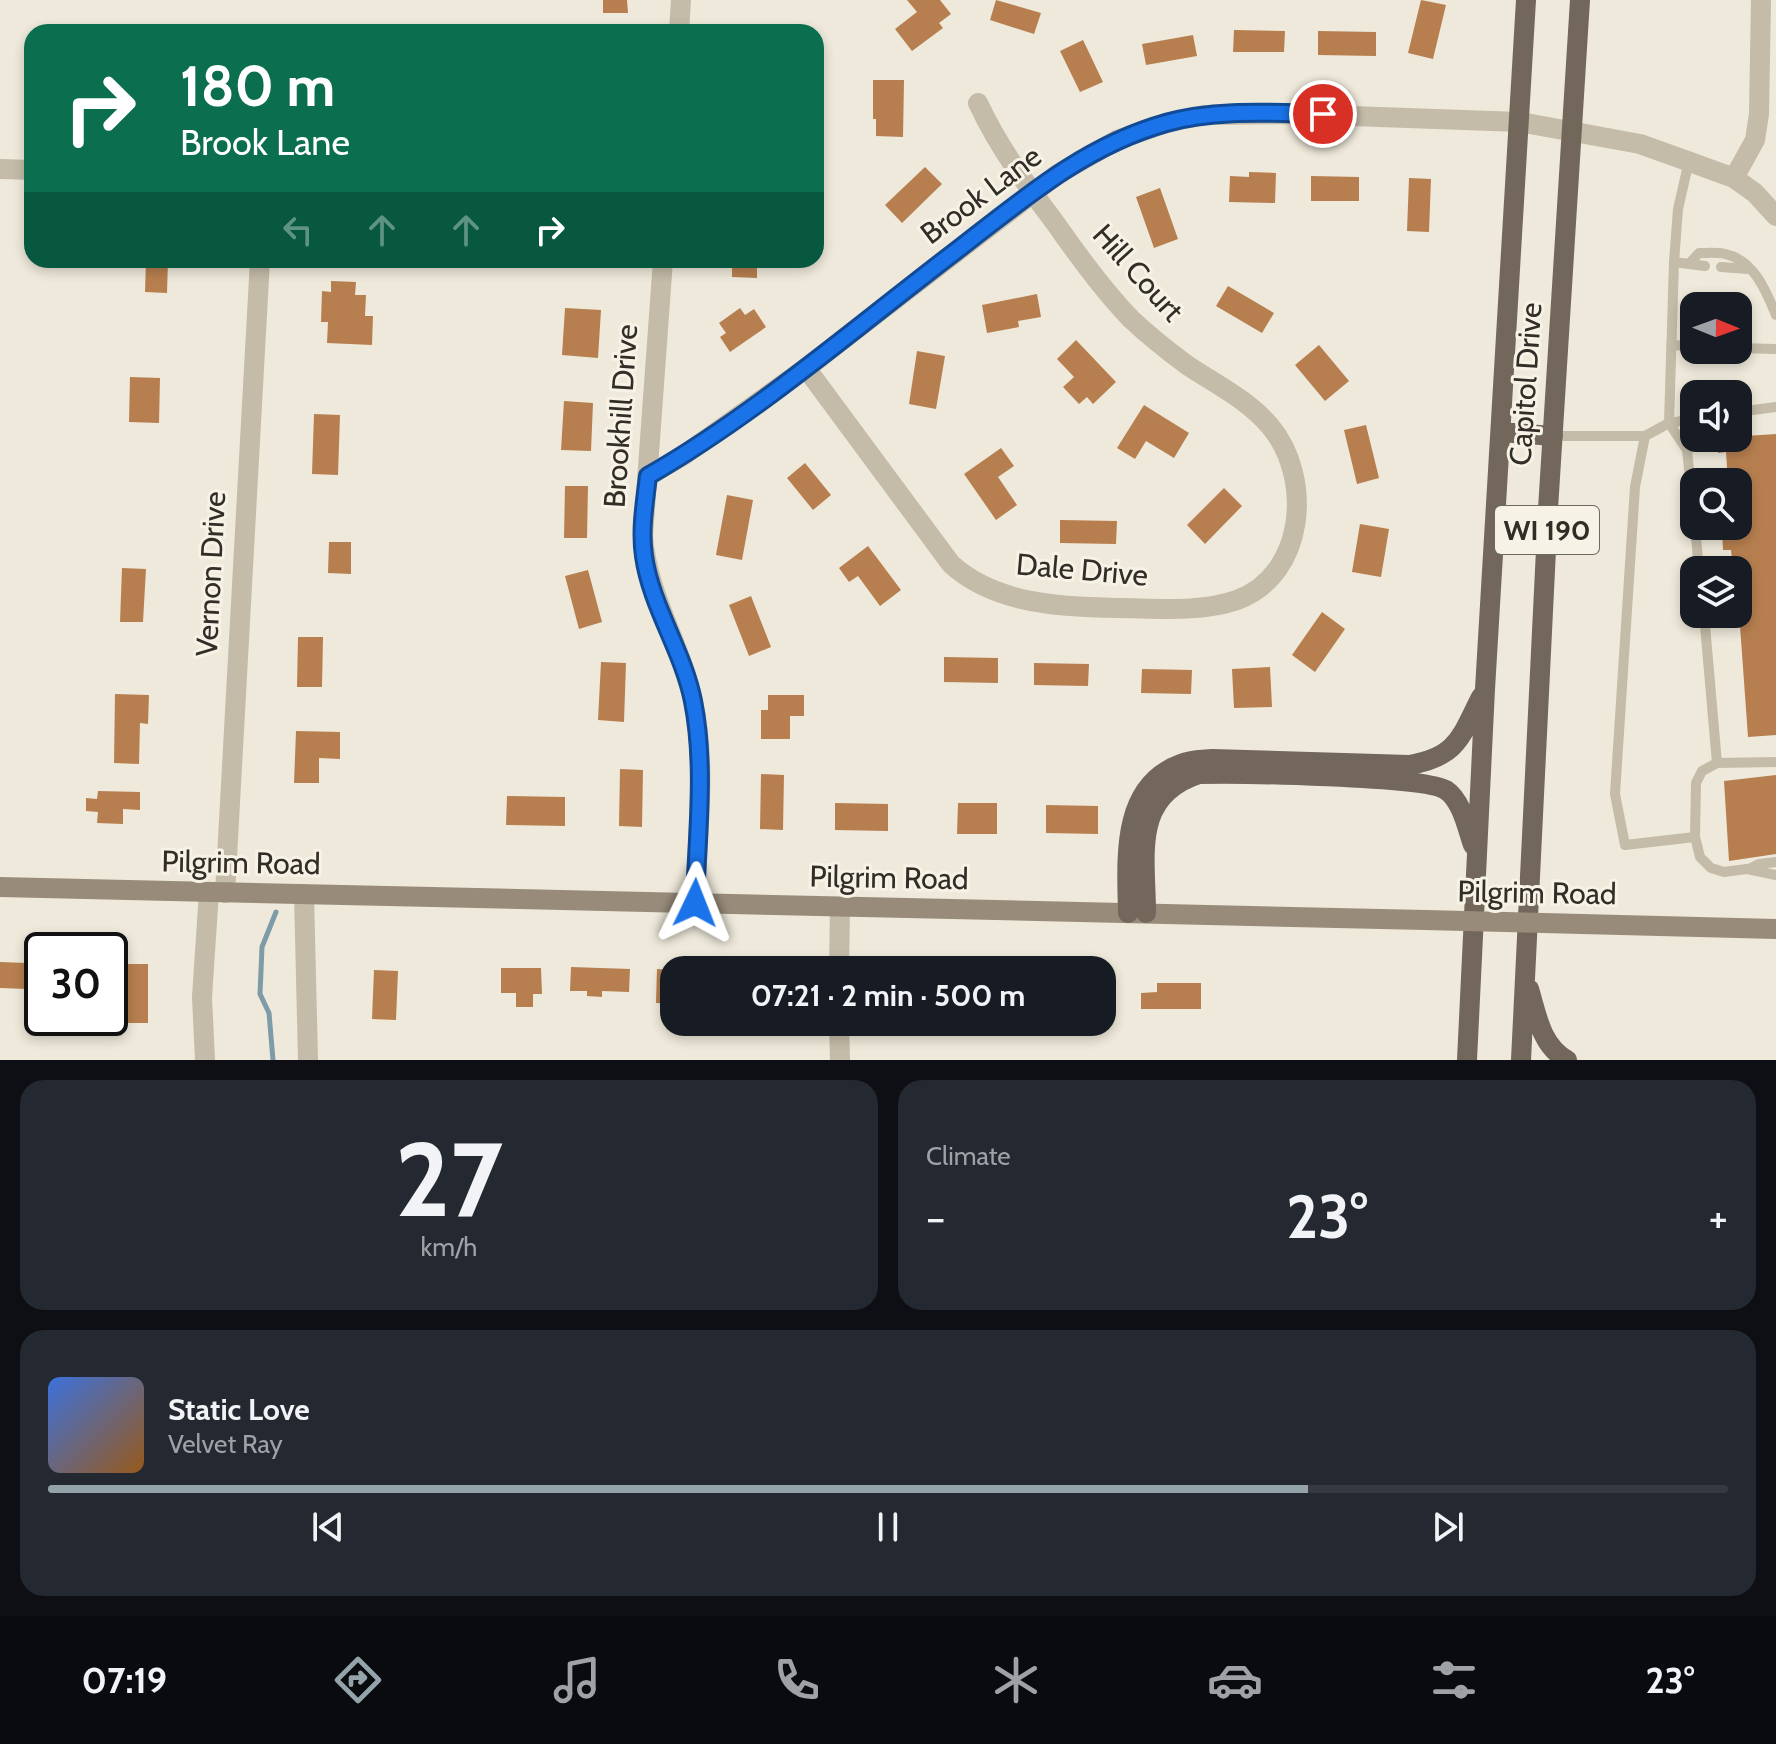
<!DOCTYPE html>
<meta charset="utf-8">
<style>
:root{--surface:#171b24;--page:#242831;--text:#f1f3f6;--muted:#9ea1a6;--line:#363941;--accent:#94a3aa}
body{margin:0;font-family:Cabin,sans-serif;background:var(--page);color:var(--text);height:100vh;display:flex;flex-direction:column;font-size:30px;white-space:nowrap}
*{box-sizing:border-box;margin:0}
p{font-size:26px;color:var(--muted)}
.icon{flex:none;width:44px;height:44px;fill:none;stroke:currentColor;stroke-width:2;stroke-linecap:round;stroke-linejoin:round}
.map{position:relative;height:1060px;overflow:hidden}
.drawer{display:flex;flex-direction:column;gap:20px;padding:20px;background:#0d0f14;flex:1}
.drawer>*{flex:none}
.guide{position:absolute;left:24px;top:24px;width:800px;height:244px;border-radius:24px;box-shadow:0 4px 12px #0003;background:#0b6e4f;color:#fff;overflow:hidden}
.needle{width:52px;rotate:91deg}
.fabs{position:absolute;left:1680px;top:292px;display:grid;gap:16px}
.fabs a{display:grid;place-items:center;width:72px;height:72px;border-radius:16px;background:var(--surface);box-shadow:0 4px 12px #0003;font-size:40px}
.speed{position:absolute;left:24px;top:932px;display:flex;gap:16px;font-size:40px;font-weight:700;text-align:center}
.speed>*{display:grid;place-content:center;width:104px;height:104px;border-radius:50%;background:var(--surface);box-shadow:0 4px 12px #0003;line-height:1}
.speed .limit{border:4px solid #111;border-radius:12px;background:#fff;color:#111}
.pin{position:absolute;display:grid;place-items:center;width:68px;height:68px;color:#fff;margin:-34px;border:4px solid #fff;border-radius:50%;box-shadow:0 2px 8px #0007}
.me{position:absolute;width:88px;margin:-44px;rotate:2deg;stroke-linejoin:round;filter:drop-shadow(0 0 6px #0008)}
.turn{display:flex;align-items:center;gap:28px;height:168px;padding:0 24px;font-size:36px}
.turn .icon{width:104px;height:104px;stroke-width:2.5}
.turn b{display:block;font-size:56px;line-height:68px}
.lanes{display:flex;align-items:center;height:76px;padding:0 24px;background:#0003;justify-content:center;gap:40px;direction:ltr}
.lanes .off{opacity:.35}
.big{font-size:60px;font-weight:800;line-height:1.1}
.drawer .tile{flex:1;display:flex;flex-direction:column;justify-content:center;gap:12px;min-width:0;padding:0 28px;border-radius:24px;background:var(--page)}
.drawer .dial{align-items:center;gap:0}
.dial b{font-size:104px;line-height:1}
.song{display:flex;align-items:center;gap:24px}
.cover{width:96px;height:96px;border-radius:12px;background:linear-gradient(135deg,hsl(220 70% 55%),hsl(30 70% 35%))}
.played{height:8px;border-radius:4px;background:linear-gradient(90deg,var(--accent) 75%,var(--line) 75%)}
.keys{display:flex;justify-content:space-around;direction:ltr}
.heat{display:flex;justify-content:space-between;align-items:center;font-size:44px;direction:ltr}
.drawer .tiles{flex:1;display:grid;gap:20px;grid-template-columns:1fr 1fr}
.tile:last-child{grid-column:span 2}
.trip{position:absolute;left:660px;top:956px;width:456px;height:80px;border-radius:24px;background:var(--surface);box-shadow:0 4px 12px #0003;font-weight:800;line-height:80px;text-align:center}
.tabs{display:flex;height:128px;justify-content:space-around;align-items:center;background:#090b0e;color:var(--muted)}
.tabs .icon{width:56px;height:56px}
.tabs .on{color:var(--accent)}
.tabs b{font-size:36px;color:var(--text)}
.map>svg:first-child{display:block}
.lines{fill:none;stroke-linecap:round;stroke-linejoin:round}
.stream{stroke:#7d9ca7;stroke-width:5}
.building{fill:#b77f4f}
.lane{stroke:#c4bba8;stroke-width:10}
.street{stroke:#c4bba8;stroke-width:20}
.secondary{stroke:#988b7a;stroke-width:20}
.primary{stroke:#72675a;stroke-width:20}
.secondary-bridge{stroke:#988b7a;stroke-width:20}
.route-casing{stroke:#114b97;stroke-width:20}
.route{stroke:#1a73e8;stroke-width:14}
.labels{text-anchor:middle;stroke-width:6;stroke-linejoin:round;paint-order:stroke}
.shield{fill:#f6f2e6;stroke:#6d6860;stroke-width:2}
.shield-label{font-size:28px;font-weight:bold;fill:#322d27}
.street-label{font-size:30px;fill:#322d27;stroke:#f6f2e6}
</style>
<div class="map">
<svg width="1776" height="1060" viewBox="0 0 1776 1060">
<rect width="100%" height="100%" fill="#eee9da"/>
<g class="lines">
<path class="stream" d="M273 1060 269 1013 260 994 262 947 276 912"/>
</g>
<path class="building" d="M603 0H627L628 13H603Z
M907 0H940L951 14 939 23 943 28 912 51 895 29 917 12Z
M996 0 1041 13 1034 34 990 20Z
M1421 0 1446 5 1433 59 1408 53Z
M1234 30 1285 31 1284 52H1233Z
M1318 31 1376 32V56L1318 55Z
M1193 35 1197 56 1146 65 1142 44Z
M1083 40 1103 82 1080 92 1060 51Z
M873 80H904L903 137 876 136V119H873Z
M925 167 942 184 902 223 885 205Z
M1249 172 1276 173 1275 203 1229 202 1230 176 1249 177Z
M1311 176 1359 177V201H1311Z
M1409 178 1431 179 1429 232 1407 231Z
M1160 188 1178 239 1154 248 1136 197Z
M146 260H168L167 293 145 292Z
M732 260H757V278L732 277Z
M331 281 356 282 355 295H366L365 316H373L372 345 327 343 328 322H321L322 291 331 292Z
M1228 286 1274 313 1262 333 1216 306Z
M1037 294 1041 317 1018 321 1019 327 987 333 982 305Z
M565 308 601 310 598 358 562 355Z
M740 308 745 315 754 309 766 327 730 352 720 337 726 333 719 323Z
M1076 340 1116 382 1093 404 1087 397 1079 404 1063 387 1074 377 1057 359Z
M1319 345 1349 381 1325 401 1295 365Z
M917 351 945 356 936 409 909 404Z
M130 377 160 378 159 423 129 422Z
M564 401 593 403 591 451 561 450Z
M1144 405 1189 433 1174 458 1146 441 1135 459 1117 448Z
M314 414 340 415 338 475 312 474Z
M1366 425 1379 478 1357 484 1344 430Z
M1776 434V735L1748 737 1740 626 1729 627 1728 614H1738V570H1733L1731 550H1723L1722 530H1728V526H1738V482H1728L1726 452 1718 453 1716 438Z
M1001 448 1014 466 998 477 1017 505 996 520 964 474Z
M805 463 831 495 813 510 787 478Z
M565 486H588L587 538H564Z
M1224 488 1242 506 1205 544 1187 525Z
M727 495 753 500 742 560 716 555Z
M1060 520 1117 521 1116 544 1060 543Z
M1360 524 1389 529 1381 577 1352 572Z
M329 542H351V574L328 573Z
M868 546 901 590 880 606 858 576 849 582 839 568Z
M122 568 146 569 143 622H120Z
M588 570 602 622 579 629 565 576Z
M751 596 771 647 749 656 729 605Z
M1322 612 1345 629 1315 672 1292 655Z
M298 637H323L322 687H297Z
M944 657 998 658V683L944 682Z
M601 662 626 663 624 722 598 720Z
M1034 663 1089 664 1088 686 1034 685Z
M1270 667 1272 707 1234 708 1232 669Z
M1142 669 1192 670 1191 694 1141 693Z
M115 694 149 695 148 724 140 723 139 764 114 763Z
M768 695H804V716H790V739H761V710H768Z
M296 731 340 732V759L319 758V783H294Z
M620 769 643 770 642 827 619 826Z
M761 774 784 775 783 830 760 829Z
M1776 775V854L1729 861 1724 781Z
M98 791 140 792V810L123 809V824L97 823 98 812 86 811V798L97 799Z
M507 796 565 797V826L506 825Z
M835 803 888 804V831L835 830Z
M958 803H997V834H957Z
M1046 805 1098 806V834L1046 833Z
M0 962 27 963 26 989 0 988Z
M115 964H148V1023H120V982H115Z
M571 967 630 969 629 992 602 991V997L587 996V991H570Z
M501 968H541L542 994H533V1007H516V993H501Z
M657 969 674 970V1004L656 1003Z
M374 970 398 971 396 1020 372 1019Z
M1102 979 1115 980 1113 1023H1102Z
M1157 983H1201V1009H1141V993L1157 992Z"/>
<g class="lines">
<path class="lane" d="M1689 161 1678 209 1674 262 1669 423 1687 450 1694 517
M1674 262 1705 266
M1689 264 1699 253C1707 253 1717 252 1725 254 1754 260 1766 291 1776 315
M1721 267 1748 269
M1671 345 1694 346
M1738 348 1776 349
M1738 412 1776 407
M1553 436H1645L1669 423 1694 419
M1645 436 1635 487 1615 794 1625 845 1695 837
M1695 526 1699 570
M1704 614 1717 763 1776 762
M1717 763 1702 771 1696 783 1695 837 1700 857 1711 868 1724 872 1747 869 1776 875
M1749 869 1759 864 1776 862"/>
<path class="street" d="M679 32 681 0
M0 169 32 170
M1734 178 1755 140 1759 114 1761 0
M663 260 643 536C647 595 681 644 693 701 707 766 697 837 695 903
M806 368 951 564C995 604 1060 607 1117 608 1155 608 1200 613 1237 600 1306 575 1313 477 1270 426 1247 399 1215 384 1187 365 1168 351 1148 335 1131 319 1103 290 1079 257 1056 224 1026 184 999 148 978 103
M648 476 684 455 806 368 1058 174 1117 140 1169 122 1204 115 1295 114 1520 122 1640 144 1693 163 1734 178 1755 193 1776 216
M225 893 260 260
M304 894 308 1060
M839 970 840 907
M839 1022 840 1060
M205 1060 202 997 209 892"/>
<path class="secondary" d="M0 887 1425 920
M1582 924 1776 929"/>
<path class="primary" d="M1501 432 1553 436
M1128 913C1127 860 1120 786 1181 764 1190 760 1202 760 1212 759L1409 765C1458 757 1461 736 1481 697
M1146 913C1146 856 1131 796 1199 774 1235 773 1424 776 1446 790 1462 801 1467 828 1473 845
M1529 989C1537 1015 1541 1046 1567 1060
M1467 1060 1485 689 1526 0
M1521 1060 1548 509 1580 0"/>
<path class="secondary-bridge" d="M1425 920 1582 924"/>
</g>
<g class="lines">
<g class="route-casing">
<path id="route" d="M695 903C697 837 706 766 693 701 683 651 651 606 644 556 640 530 645 502 648 476 756 414 856 327 956 251 1022 200 1084 146 1166 123 1215 109 1272 113 1323 114"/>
</g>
<use href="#route" class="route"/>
</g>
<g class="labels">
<rect class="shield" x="1495" y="506" width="104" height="48" rx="6"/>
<g class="shield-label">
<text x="1547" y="540">WI 190</text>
</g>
<g class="street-label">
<text transform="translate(981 195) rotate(-37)" y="10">Brook Lane</text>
<text transform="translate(1138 273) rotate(48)" y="10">Hill Court</text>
<text transform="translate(1526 384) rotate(-86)" y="10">Capitol Drive</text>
<text transform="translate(621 416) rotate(-86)" y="10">Brookhill Drive</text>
<text transform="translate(1082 570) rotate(5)" y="10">Dale Drive</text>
<text transform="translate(211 574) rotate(-87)" y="10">Vernon Drive</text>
<text transform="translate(241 863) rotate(1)" y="10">Pilgrim Road</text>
<text transform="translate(889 878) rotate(1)" y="10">Pilgrim Road</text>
<text transform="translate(1537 893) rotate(1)" y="10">Pilgrim Road</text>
</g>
</g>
</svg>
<div class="fabs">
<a><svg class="needle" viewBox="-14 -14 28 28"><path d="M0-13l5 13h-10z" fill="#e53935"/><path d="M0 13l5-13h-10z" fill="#9ea1a6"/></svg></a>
<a><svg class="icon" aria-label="sound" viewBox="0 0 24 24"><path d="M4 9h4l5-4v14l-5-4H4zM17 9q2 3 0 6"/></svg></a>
<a><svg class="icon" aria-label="search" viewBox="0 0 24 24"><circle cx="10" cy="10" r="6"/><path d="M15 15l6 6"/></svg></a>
<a><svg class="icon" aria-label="layers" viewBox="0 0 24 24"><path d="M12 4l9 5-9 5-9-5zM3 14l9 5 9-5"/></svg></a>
</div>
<div class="speed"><div class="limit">30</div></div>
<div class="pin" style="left:1323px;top:114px;background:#d93025"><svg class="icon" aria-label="arrive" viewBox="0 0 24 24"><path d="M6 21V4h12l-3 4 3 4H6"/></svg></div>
<svg class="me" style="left:695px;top:903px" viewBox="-20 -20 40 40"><path d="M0-17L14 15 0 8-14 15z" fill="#1a73e8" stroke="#fff" stroke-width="4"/></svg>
<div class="trip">07:21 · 2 min · 500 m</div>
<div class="guide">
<div class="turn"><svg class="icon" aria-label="right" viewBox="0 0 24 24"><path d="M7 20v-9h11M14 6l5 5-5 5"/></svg><div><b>180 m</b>Brook Lane</div></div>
<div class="lanes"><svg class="icon off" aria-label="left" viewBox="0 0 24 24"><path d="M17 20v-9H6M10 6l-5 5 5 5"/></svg><svg class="icon off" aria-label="ahead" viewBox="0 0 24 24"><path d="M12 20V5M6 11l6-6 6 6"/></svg><svg class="icon off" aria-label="ahead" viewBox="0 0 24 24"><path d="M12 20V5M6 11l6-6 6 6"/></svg><svg class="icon" aria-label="right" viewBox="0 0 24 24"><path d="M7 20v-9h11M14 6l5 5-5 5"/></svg></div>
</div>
</div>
<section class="drawer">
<div class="tiles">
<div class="tile dial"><b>27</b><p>km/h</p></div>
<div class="tile"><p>Climate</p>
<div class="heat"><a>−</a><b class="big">23°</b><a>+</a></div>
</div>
<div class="tile">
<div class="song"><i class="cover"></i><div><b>Static Love</b><p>Velvet Ray</p></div></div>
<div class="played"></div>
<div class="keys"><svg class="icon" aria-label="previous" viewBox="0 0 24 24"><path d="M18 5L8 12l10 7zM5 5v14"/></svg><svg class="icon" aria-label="pause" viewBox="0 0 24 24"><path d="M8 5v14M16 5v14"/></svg><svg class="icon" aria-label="next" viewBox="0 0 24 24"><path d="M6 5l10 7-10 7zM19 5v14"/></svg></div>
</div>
</div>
</section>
<nav class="tabs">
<b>07:19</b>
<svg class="icon on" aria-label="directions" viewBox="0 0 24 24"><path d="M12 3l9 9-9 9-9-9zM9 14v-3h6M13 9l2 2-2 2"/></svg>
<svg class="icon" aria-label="music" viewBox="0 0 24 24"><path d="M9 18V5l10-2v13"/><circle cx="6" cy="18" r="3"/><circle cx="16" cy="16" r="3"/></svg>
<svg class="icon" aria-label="phone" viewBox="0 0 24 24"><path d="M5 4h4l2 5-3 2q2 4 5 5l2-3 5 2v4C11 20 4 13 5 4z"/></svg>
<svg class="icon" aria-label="climate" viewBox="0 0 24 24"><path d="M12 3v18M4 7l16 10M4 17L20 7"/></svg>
<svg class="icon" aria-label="car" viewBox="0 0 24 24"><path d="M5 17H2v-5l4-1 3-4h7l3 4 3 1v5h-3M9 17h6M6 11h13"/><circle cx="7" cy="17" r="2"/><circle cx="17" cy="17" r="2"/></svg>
<svg class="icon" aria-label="filters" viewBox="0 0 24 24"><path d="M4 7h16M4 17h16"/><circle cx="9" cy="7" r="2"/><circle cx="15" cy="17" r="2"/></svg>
<b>23°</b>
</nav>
